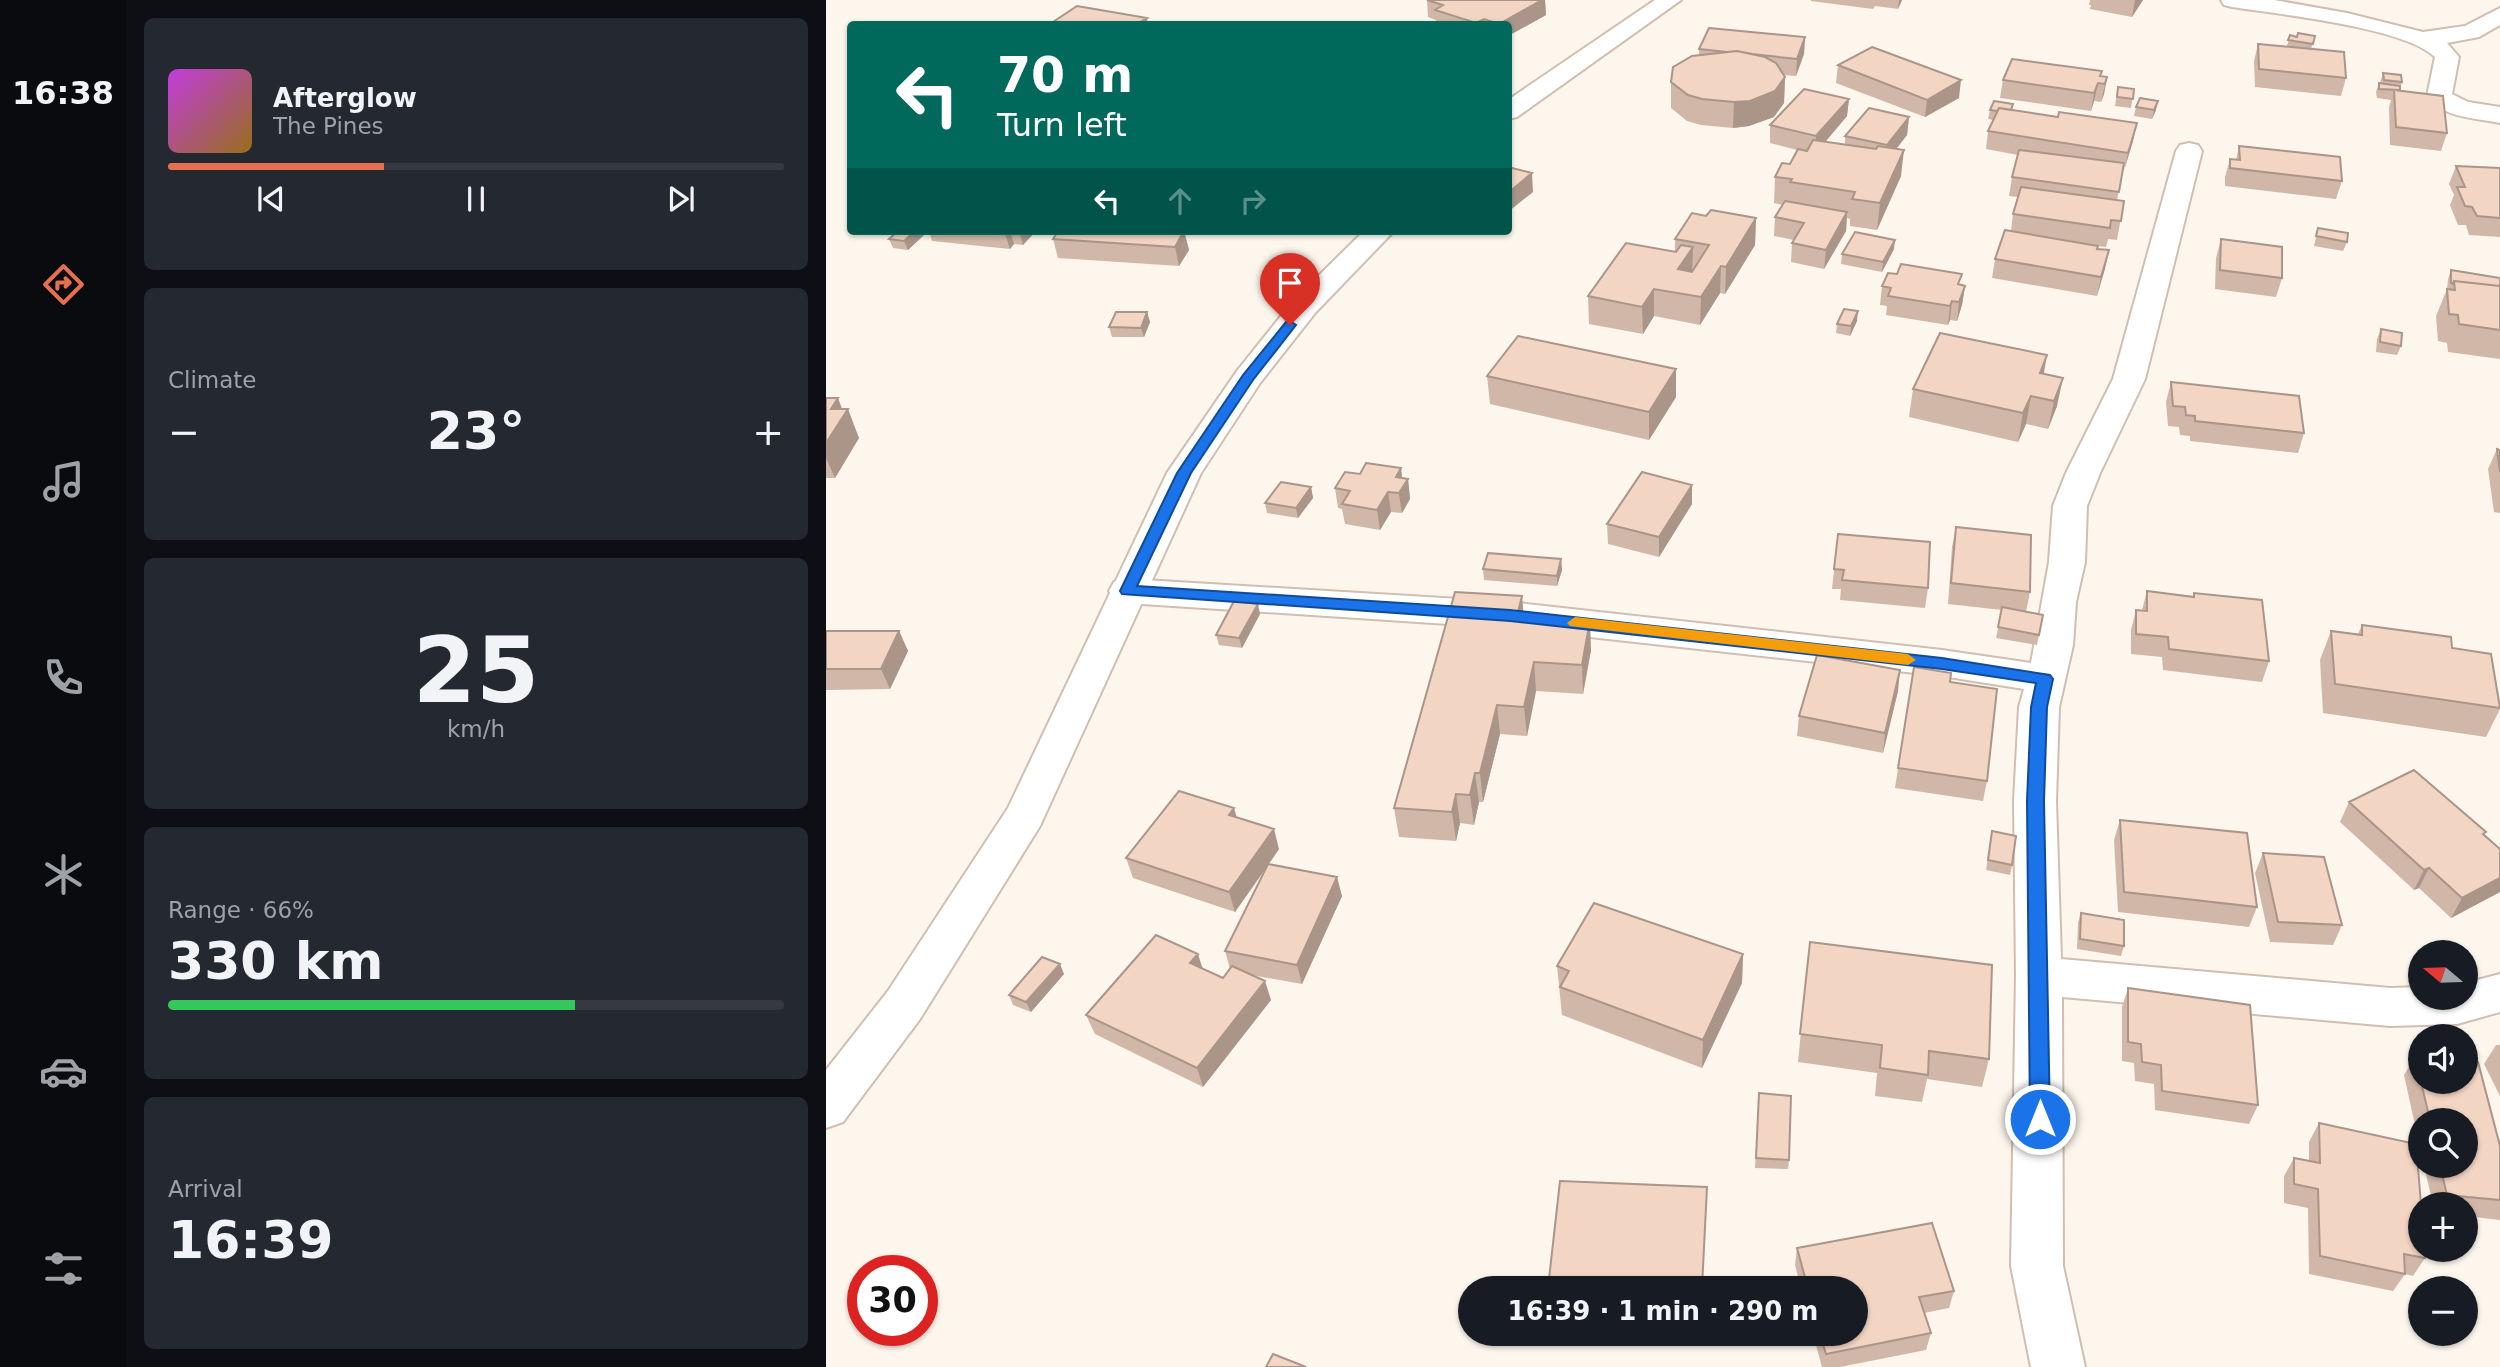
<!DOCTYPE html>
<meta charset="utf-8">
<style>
:root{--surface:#171b24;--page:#242831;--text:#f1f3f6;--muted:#9ea1a6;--line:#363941;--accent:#e76f51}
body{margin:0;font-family:"DejaVu Sans",sans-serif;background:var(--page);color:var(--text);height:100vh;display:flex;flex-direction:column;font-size:26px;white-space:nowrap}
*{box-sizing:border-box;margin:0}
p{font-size:23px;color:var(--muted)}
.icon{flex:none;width:38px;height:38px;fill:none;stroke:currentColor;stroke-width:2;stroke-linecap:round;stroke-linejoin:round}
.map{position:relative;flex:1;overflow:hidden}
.panel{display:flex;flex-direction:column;gap:18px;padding:18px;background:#0d0f14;width:700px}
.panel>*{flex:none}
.banner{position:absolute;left:21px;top:21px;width:665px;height:214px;border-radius:7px;box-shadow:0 2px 5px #0004;background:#00695c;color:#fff;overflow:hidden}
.needle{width:46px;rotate:289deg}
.fabs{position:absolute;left:1582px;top:940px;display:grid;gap:14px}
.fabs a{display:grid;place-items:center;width:70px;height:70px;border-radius:50%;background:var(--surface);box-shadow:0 2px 5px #0004;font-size:35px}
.speed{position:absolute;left:21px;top:1255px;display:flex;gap:14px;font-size:35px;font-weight:700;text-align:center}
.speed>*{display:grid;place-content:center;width:91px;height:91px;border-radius:50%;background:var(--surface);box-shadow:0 2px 5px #0004;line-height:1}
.speed .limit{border:10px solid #d22;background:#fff;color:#111}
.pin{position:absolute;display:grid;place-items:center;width:60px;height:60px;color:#fff;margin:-72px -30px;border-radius:50% 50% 50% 0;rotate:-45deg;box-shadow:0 0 7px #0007}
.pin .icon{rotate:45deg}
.me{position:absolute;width:77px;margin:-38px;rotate:0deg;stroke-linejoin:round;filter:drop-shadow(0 0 5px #0008)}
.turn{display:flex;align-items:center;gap:24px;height:147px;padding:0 35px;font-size:32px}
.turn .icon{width:91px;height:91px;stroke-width:2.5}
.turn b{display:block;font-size:49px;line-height:60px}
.lanes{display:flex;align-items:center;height:66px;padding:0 35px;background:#0003;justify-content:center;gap:35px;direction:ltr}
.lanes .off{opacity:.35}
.big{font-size:52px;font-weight:700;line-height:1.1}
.panel .tile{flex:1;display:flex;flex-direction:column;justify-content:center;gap:10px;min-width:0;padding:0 24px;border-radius:10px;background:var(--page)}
.panel .dial{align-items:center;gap:0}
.dial b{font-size:91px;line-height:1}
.song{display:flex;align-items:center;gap:21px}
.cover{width:84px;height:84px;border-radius:10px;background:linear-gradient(135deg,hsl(290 70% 55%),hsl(40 70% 35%))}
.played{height:7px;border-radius:4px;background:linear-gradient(90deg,var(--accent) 35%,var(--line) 35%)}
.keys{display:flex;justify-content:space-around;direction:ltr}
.heat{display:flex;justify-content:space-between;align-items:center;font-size:38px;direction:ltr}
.charge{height:10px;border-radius:5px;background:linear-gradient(90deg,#34c759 66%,var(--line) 0)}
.trip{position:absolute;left:632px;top:1276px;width:410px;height:70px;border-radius:35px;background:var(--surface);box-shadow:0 2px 5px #0004;font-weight:700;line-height:70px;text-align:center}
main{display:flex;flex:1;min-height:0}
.menu{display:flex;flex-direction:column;width:126px;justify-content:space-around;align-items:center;background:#090b0e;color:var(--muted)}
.menu .icon{width:49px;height:49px}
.menu .active{color:var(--accent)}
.menu b{font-size:32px;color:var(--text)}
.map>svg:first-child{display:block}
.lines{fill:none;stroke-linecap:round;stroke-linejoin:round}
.minor-casing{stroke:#d1beb0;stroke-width:4}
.tertiary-casing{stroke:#d1beb0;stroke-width:4}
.minor{fill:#fff;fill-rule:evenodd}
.tertiary{fill:#fff;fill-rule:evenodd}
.wall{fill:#d1b7a8}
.shaded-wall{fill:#aa9588}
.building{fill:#f3d5c3;stroke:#aa9588;stroke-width:2}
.route{fill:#1a73e8;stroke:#114b97;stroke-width:2}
.slow{fill:#f59e0b}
</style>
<main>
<nav class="menu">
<b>16:38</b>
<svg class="icon active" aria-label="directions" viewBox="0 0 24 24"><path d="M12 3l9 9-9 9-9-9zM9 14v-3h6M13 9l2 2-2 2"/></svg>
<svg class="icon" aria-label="music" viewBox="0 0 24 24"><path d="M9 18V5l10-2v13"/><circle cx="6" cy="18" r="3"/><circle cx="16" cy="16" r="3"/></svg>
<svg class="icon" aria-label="phone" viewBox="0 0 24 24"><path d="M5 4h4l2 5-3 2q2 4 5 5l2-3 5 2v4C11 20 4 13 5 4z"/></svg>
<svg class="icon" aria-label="climate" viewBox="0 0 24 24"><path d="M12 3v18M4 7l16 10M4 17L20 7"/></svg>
<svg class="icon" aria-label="car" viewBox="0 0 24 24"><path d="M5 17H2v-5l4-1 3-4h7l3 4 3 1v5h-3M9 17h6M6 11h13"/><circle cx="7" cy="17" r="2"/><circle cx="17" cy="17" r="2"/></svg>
<svg class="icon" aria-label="filters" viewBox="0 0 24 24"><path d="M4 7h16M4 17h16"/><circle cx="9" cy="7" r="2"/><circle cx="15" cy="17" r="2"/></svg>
</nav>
<section class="panel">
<div class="tile">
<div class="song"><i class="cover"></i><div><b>Afterglow</b><p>The Pines</p></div></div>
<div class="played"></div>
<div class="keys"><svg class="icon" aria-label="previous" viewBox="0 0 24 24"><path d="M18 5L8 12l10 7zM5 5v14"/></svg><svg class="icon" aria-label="pause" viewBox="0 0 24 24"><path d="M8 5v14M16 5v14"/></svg><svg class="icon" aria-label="next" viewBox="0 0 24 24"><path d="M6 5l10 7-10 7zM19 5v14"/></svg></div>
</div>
<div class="tile"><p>Climate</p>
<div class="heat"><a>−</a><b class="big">23°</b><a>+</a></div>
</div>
<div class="tile dial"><b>25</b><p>km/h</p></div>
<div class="tile"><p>Range · 66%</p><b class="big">330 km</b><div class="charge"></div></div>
<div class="tile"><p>Arrival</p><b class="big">16:39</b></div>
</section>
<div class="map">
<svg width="1674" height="1367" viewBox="0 0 1674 1367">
<rect width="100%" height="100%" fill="#fdf6ec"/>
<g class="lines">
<g class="minor-casing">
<path id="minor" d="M1395 0H1448L1521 13 1597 32 1639 26 1674 8V25L1653 37 1621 43 1633 57 1626 94 1642 102 1674 107V123C1650 118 1616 118 1601 96L1609 57C1579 27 1451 14 1406 7L1398 5Z
M1363 143 1372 145 1376 151 1319 379 1274 473 1261 506 1259 562 1250 602 1247 645 1233 707 1230 801 1235 959 1564 988 1594 987V998H1640V983L1674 974V1012L1631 1024 1564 1026 1236 997 1237 1266 1259 1367H1205L1185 1266 1190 976 1188 801 1193 707 1198 689 1116 676 683 628 301 603 288 600 283 591 288 582 301 579 683 602 1116 650 1205 663 1223 562 1227 506 1240 473 1287 379 1350 151 1354 145Z"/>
</g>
<g class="tertiary-casing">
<path id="tertiary" d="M829 0H855L691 117 682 119V100Z
M538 231H568L489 313 434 383 375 473 214 826 94 1019 17 1122 0 1128V1070L62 991 182 808 341 473 411 371 467 301Z"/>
</g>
<use href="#minor" class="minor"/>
<use href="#tertiary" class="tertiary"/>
</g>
<path class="wall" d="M601 0H719L720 15 682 36V24H611L610 20 602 17Z
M985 0H1076L1072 9 1049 6 1047 9 985 1Z
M1264 0H1317L1306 17 1264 9 1265 5H1263Z
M1464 35 1471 37 1489 36 1485 49 1520 78 1515 96 1429 87 1428 61 1432 44 1461 46Z
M979 37 978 54 970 76 957 75 959 77 958 103 948 117 923 126 907 128 875 125 861 121 845 108V82L873 55V49Z
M1012 65 1133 98 1099 117 1010 83Z
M1557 73 1576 82 1574 90 1621 133 1615 151 1564 145 1563 107 1565 100 1551 98 1550 92 1553 83H1554Z
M1275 76 1281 77 1278 94 1275 102 1268 101 1265 111 1174 98 1177 80Z
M1292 87 1308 89 1305 108 1289 106Z
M1023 99 1021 116 999 142 1019 145V136L1083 117 1081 135 1071 148 1075 176 1051 230 1024 226V219L1021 218 1020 231 998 269 965 262 966 243 968 240 948 236 949 217 957 205 948 203 949 177 964 164 971 150 944 143V125Z
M1310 107 1330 110 1326 119 1308 116Z
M1164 110H1186L1307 141 1297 171 1291 200 1298 201 1291 240 1282 239 1280 247 1272 246 1271 249 1283 250 1271 296 1166 278 1169 259 1185 231 1187 214 1192 197 1183 196 1186 177 1192 155 1160 149 1162 131 1167 120 1162 119Z
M1413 146 1516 181 1510 199 1399 186V177L1404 159 1410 160Z
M1630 166 1674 168V237L1643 235 1640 225H1632L1624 205 1628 195 1623 184Z
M930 218 929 245 899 294 894 293 874 325 828 316 817 334 763 324 762 296 849 252V239Z
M1492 228 1521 242 1517 251 1488 246Z
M103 231H210L197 245 188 244 184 249 106 241Z
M358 231 363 250 353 266 232 258 227 239Z
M99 234 82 250 67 248 63 239Z
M1395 239 1456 278 1450 297 1389 289 1390 258Z
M1068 249 1056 272 1015 264 1016 254Z
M1625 270 1674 278V359L1622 352 1621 343 1612 341 1610 316 1621 289 1622 279Z
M1135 285 1139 286 1136 305 1131 321 1124 320 1122 325 1060 315 1061 306 1054 305 1056 286Z
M321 312 324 322 318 337H286L283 327Z
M1031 321 1024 336 1010 333 1011 324Z
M1555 329 1575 346 1571 355 1550 352 1551 339Z
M1218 374 1231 406 1222 429 1200 424 1192 442 1083 417 1087 389Z
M661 376 850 397 823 440 664 404Z
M1345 382 1478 433 1472 453 1364 441V436L1354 435 1353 427 1342 426 1340 402Z
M0 398 16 409 33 438 9 478H0Z
M1671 449 1674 450V513L1668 512 1662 469Z
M575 468 576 478 582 479 584 499 576 513 565 512 554 530 519 524 516 509 512 508 509 488 534 474Z
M485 487 487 498 472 518 441 513 439 503Z
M866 504 833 557 782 544 781 524Z
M1130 527 1204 592 1200 612 1217 615 1211 645 1170 638 1176 610 1122 604 1126 547Z
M1012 534 1102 588 1099 608 1014 600 1015 589H1006Z
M735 559 736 570 731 586 658 580 657 569Z
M1321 591 1367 596 1368 593 1443 661 1436 682 1337 670 1336 657 1305 654V630L1310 610H1316Z
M696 596 698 616 765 650 757 694 710 691 701 736 674 734 657 802H653L648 825 634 823 630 841 573 837 568 808Z
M434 614 416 648 393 645 390 635Z
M1536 625 1626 648 1674 705V709L1660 737 1497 713 1494 660 1505 631 1532 634Z
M0 631H73L82 651 64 689 0 690Z
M1088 667 1124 682 1161 781 1157 801 1069 788Z
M1072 691 1057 753 971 736 973 716Z
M1523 802 1658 835 1674 849V892L1625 918 1593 888 1588 890 1514 822Z
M411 818 453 849 443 864 516 896 476 984 425 975 445 1000 377 1087 269 1034 260 1015 377 969 397 978 404 969 399 951 441 867 409 912 307 878 300 858Z
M1294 820 1431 907 1423 927 1292 912 1288 840Z
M1166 831 1186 865 1184 875 1160 870Z
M1437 853 1516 925 1507 945 1444 942 1429 873Z
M1255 913 1298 946 1295 956 1251 949 1252 923Z
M984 942 1163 1059 1156 1087 1101 1079 1096 1102 1049 1096 1051 1073 972 1062Z
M917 954 916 983 876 1068 736 1015 731 966Z
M238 974 205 1012 187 1005 183 995Z
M1302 988 1432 1105 1423 1124 1329 1110 1328 1084 1309 1081 1308 1063 1296 1061V1007Z
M1670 1045H1674V1096L1658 1064Z
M1589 1056H1594V1082H1640L1674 1146V1220L1640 1216V1204H1607L1598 1166H1640V1120H1594V1148L1578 1075Z
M933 1093 963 1160 962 1169 929 1168Z
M1493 1123 1599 1258 1587 1276 1579 1274 1567 1291 1483 1274 1482 1208 1458 1203V1176L1468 1158 1483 1161V1142Z
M971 1248 1128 1291 1123 1308 1098 1313 1105 1333 1100 1350 1014 1367H996L987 1334H1029V1288H975L969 1265Z"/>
<path class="shaded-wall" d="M716 0H719L720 15 682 36V24H673Z
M1073 0H1076L1072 9Z
M1309 0H1317L1306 17Z
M321 18 322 24H311Z
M658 19V24H650V23Z
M979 37 978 54 970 76 971 59Z
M959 77 958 103 948 117 923 126 907 128 908 102Z
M1281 77 1278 94 1275 102 1279 84Z
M1135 80 1133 98 1099 117 1101 100Z
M1272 83 1268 101 1265 111 1268 93Z
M1023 99 1021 116 989 154 990 136Z
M1332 101 1330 110 1326 119 1328 110Z
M1083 117 1081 135 1059 163 1061 145Z
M1311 123 1307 141 1298 171 1302 153Z
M1078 150 1075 176 1051 230 1054 203Z
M706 173 707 192 682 212V193Z
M1021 212 1020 231 998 269 1000 250Z
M930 218 929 245 899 294 900 267Z
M89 231H97L99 234 82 250 78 241Z
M178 231H184L188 244 184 249Z
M193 231H210L197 245Z
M358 231 363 250 353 266 349 247Z
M1069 240 1068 249 1056 272 1057 262Z
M867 247 866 274 852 269Z
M1283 250 1279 269 1271 296 1275 277Z
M895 266 894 293 874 325 875 297Z
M1139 286 1136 305 1131 321 1133 302Z
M828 289V316L817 334 816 307Z
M1126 301 1124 320 1122 325 1124 306Z
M1032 311 1031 321 1024 336 1025 326Z
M321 312 324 322 318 337 315 328Z
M1221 355 1216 384 1214 373Z
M850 369V397L823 440V412Z
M1237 378 1231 406 1222 429 1228 401Z
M1205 396 1200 424 1192 442 1197 413Z
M12 398 18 414 22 409 33 438 9 478 0 458V443L5 409Z
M575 468 577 486 582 479 584 499 576 513 570 477Z
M866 485V504L833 557V537Z
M485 487 487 498 472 518 470 508Z
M562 492 565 512 554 530 551 510Z
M735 559 736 570 731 586V576Z
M696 596 698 625 691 616Z
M432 604 434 614 416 648 413 638Z
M764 620 765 650 757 694 756 665Z
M73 631 82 651 64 689 55 669Z
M708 662 710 691 701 736 698 707Z
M1074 670 1072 691 1057 753 1059 733Z
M671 705 674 734 657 802 654 773Z
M649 773 653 802 648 825 644 795Z
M630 794 634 823 630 841 626 812Z
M408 808 414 828 403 815Z
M448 829 453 849 409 912 403 892Z
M1603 868 1593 888 1588 890 1598 870Z
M511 877 516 896 476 984 471 965Z
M1674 878V892L1625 918 1636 898Z
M372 954 378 973 364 963Z
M917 954 916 983 876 1068 877 1040Z
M234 964 238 974 205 1012 200 1002Z
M439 981 445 1000 377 1087 371 1068Z"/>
<path class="building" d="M601 0H716L673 24 658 19 650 23 609 10 617 5Z
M251 6 321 18 311 24H224Z
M883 28 979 37 971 59 926 54 911 51 901 52 873 49Z
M1472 33 1489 36 1487 44 1462 40 1464 35 1471 37Z
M1432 44 1518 52 1520 78 1433 69Z
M1046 47 1135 80 1101 100 1012 65Z
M911 51 939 57 950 63 959 77 949 91 924 101 908 102 876 99 862 95 845 82 847 67 866 56Z
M1186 59 1276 71 1274 76 1281 77 1279 84 1272 83 1268 93 1177 80Z
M1557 73 1575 75 1576 82 1558 80Z
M1553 83 1574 86V90L1553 89Z
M1292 87 1308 89 1307 99 1291 97Z
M978 89 1023 99 990 136 944 125Z
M1568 90 1617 96 1621 133 1570 127Z
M1314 98 1332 101 1328 110 1310 107Z
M1168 101 1187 104 1185 110 1173 108 1171 111 1164 110Z
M1043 108 1083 117 1061 145 1019 136Z
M1173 108 1232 117 1233 112 1311 123 1302 153 1162 131Z
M987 140 1050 149 1052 146 1078 150 1054 203 1026 199 1029 192 964 182 966 179 949 177 956 163 964 164 972 149 981 151Z
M1413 146 1514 157 1516 181 1404 168V159L1414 160Z
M1193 150 1298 163 1293 192 1186 177Z
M1630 166 1674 168V218L1651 216 1646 207 1639 206 1631 187H1639Z
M682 167 706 173 682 193Z
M1195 187 1298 201 1295 221 1285 220 1284 228 1187 214Z
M959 201 1021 212 1000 250 966 243 978 223 949 217Z
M885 210 930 218 900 267 895 266 875 297 828 289 816 307 762 296 800 243 850 252 855 245 867 247 852 269 866 272 883 245 849 239 866 213 880 216Z
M1492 228 1522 233 1521 242 1490 236Z
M1179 230 1272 246 1271 249 1283 250 1275 277 1169 259Z
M72 231H89L78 241 63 239Z
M232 231H358L349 247 227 239Z
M1029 232 1069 240 1057 262 1016 254Z
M1395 239 1456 247V278L1394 270Z
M1075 264 1136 274 1132 284 1139 286 1133 302 1126 301 1124 306 1062 296 1065 288 1056 286 1062 273 1071 274Z
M1625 270 1674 278V286L1628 281 1627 284 1625 283Z
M1628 281 1674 286V330L1633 324 1632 315 1623 314 1621 289 1629 290Z
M1018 309 1032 311 1025 326 1011 324Z
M290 312H321L315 328 283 327Z
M1555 329 1576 333 1575 346 1554 342Z
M1114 333 1221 355 1214 373 1237 378 1228 401 1205 396 1197 413 1087 389Z
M692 336 850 369 823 412 661 376Z
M1345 382 1473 396 1478 433 1369 421V416L1360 415 1359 407 1347 406Z
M0 398H12L5 409H22L0 443Z
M1671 449 1674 450V472Z
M540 463 575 468 570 477 582 479 573 493 562 492 551 510 516 504 524 491 509 488 519 472 534 474Z
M816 472 866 485 833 537 781 524Z
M455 482 485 487 470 508 439 503Z
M1130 527 1205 535 1204 592 1125 583Z
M1012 534 1104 542 1102 588 1016 580 1018 570 1008 569Z
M662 553 735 559 731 576 657 569Z
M1321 591 1368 597V593L1436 600 1443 661 1343 649 1342 637 1310 634V610L1321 611Z
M629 592 696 596 691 616 764 620 756 665 708 662 698 707 671 705 654 773H649L644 795 630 794 626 812 568 808Z
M408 601 432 604 413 638 390 635Z
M1176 607 1217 615 1213 635 1172 627Z
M1536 625 1625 637 1626 648 1665 654 1674 708 1509 684 1505 631 1536 635Z
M0 631H73L55 669H0Z
M991 655 1074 670 1059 733 973 716Z
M1088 667 1125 673 1124 682 1171 689 1161 781 1072 768Z
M1588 770 1660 832 1657 834 1674 849V878L1636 898 1603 868 1598 870 1523 802Z
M353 791 408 808 403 815 448 829 403 892 300 858Z
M1294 820 1421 833 1431 907 1298 892Z
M1166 831 1190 836 1186 865 1162 860Z
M1437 853 1498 857 1516 925 1452 922Z
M442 864 511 877 471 965 399 951Z
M768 903 917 954 877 1040 734 987 743 971 731 966Z
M1255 913 1298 920V946L1254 939Z
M330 935 372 954 364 963 397 978 406 966 439 981 371 1068 260 1015Z
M984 942 1166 965 1163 1059 1103 1051 1102 1075 1054 1068 1056 1045 974 1034Z
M216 957 234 964 200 1002 183 995Z
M1302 988 1424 1005 1432 1105 1336 1091 1335 1065 1316 1062 1315 1044 1302 1042Z
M1589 1056H1594V1078Z
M1640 1061 1652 1062 1674 1146V1200L1621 1195 1614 1166H1640V1120H1604L1595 1082H1640Z
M933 1093 965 1096 963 1160 930 1158Z
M1493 1123 1590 1144 1595 1204 1594 1250H1599V1258L1578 1254 1579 1274 1494 1256 1492 1189 1468 1184V1158L1494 1163Z
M734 1181 881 1187 876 1288H722Z
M1106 1223 1128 1291 1093 1297 1105 1333 1000 1354 994 1334H1029V1288H982L971 1248Z
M447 1354 480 1367H440Z"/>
<path class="route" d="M464 321 470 325 427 380 365 473 311 586 684 610 1116 658 1224 675 1227 679 1221 707 1218 801 1224 1119 1221 1125 1214 1128 1207 1125 1204 1119 1201 801 1205 707 1210 683 1116 669 684 621 296 594 294 591 351 473 417 375 460 322Z"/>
<path class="slow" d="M749 617 1082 654 1090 660 1082 665 744 626 741 623Z"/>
</svg>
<div class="fabs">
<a><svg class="needle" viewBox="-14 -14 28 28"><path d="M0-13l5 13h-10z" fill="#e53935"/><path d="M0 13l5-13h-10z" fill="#9ea1a6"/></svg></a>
<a><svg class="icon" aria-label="sound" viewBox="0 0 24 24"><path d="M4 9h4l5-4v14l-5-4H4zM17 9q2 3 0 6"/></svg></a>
<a><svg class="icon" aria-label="search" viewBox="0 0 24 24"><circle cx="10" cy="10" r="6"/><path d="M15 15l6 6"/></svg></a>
<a>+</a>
<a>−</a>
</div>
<div class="speed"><div class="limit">30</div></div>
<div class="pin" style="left:464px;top:325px;background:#d93025"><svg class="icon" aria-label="arrive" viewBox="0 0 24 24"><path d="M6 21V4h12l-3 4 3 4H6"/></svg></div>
<svg class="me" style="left:1214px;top:1119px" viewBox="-20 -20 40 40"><circle r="17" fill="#1a73e8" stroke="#fff" stroke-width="3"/><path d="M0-11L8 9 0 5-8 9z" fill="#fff"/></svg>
<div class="trip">16:39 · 1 min · 290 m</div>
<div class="banner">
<div class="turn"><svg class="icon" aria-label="left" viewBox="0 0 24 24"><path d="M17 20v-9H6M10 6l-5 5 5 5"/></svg><div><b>70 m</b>Turn left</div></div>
<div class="lanes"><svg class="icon" aria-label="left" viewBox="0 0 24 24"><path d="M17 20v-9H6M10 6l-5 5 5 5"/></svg><svg class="icon off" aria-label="ahead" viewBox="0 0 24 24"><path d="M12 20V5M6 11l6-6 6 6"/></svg><svg class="icon off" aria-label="right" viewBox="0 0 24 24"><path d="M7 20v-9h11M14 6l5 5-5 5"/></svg></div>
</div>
</div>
</main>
